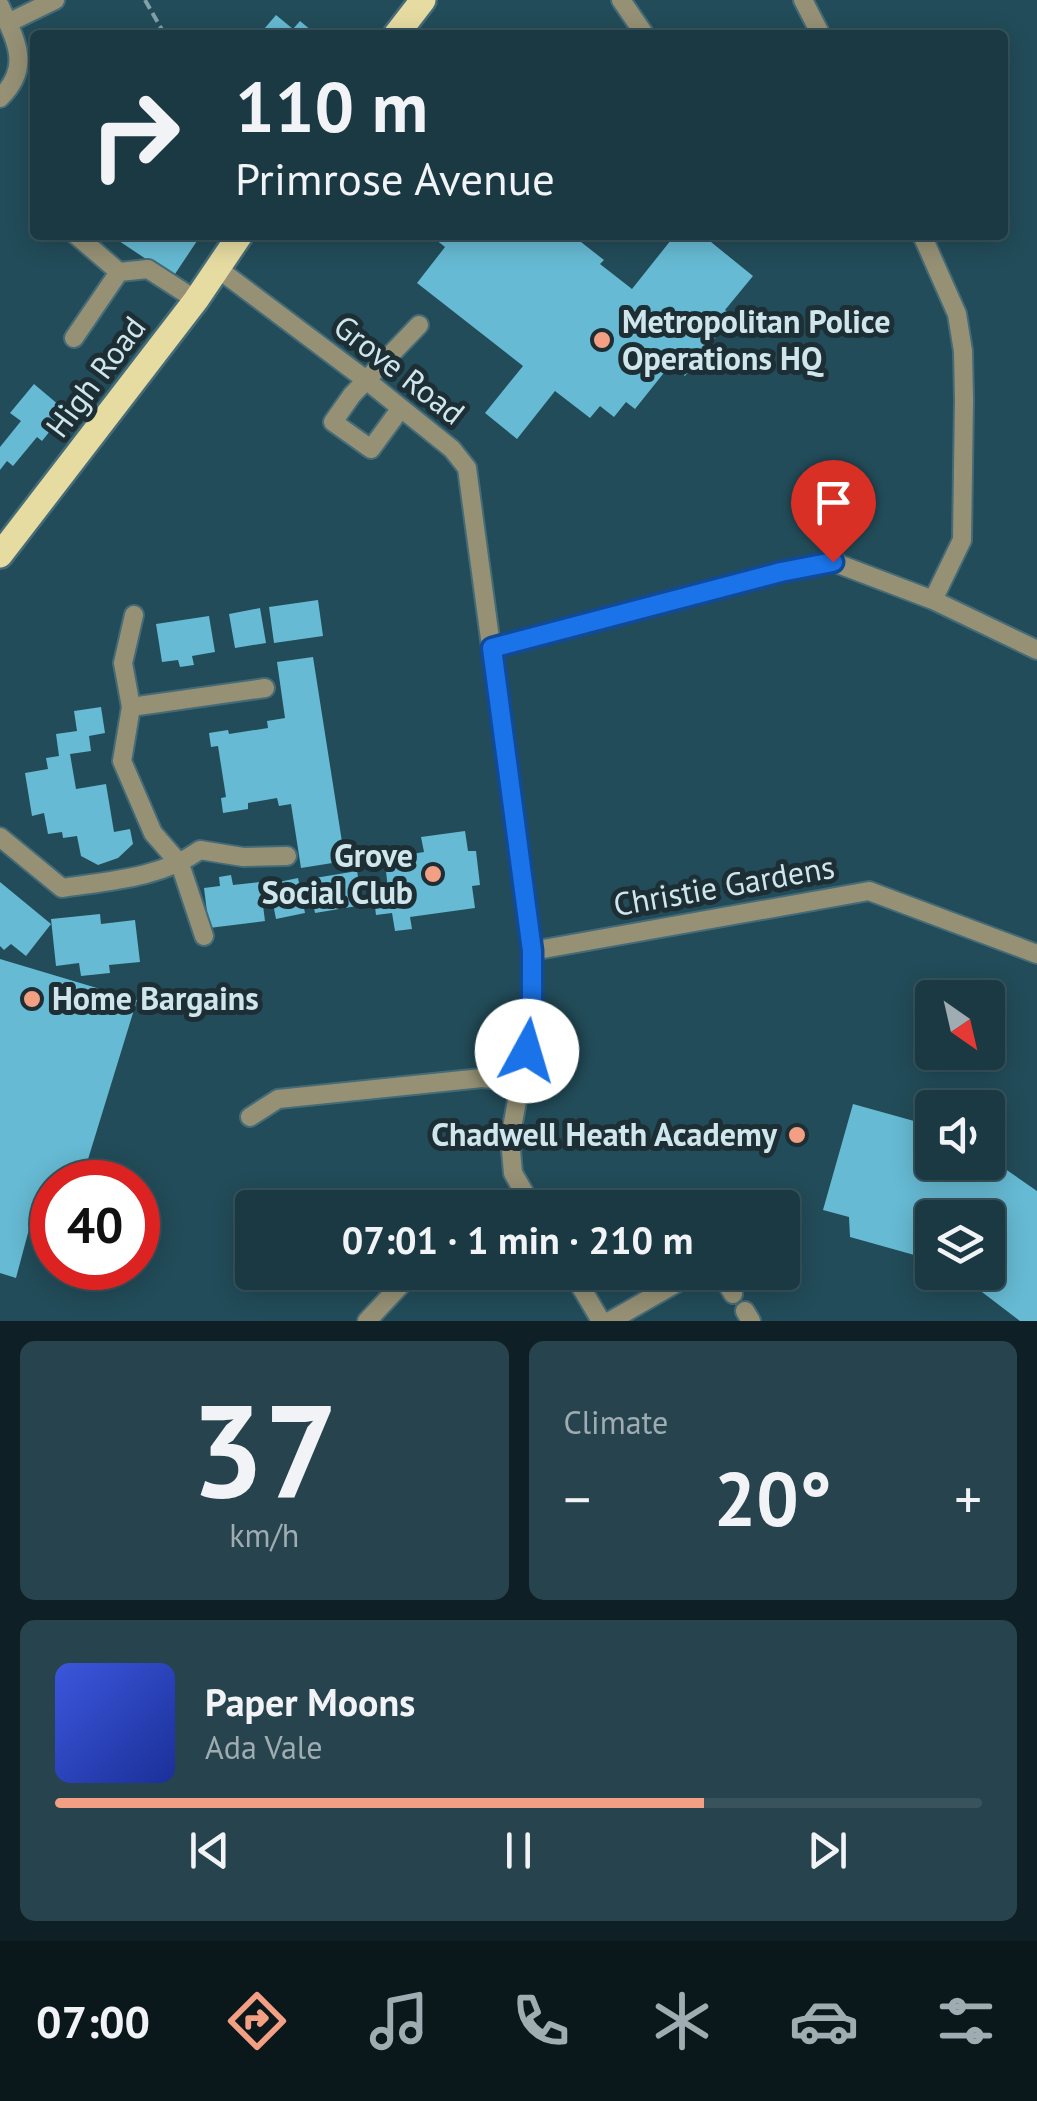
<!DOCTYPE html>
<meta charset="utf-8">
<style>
:root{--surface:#1a3943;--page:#27444e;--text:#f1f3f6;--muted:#9facb2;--line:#38535c;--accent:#f39f83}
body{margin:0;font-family:"PT Sans",sans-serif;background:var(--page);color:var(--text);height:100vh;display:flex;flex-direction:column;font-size:38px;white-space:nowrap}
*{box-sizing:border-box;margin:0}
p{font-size:32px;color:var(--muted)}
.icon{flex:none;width:55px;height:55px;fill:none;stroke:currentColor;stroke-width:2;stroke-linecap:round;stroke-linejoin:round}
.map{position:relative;height:1321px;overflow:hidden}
.sheet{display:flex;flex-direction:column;gap:20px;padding:20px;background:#0e1f25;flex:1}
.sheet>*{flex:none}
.top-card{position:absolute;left:30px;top:30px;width:978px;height:210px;border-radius:10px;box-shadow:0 5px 25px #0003,0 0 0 2px var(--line);background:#1a3943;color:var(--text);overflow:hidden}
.needle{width:65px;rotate:146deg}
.controls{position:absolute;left:915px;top:980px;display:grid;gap:20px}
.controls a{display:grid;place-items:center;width:90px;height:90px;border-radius:10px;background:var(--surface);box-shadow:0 5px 25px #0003,0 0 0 2px var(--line);font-size:50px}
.speed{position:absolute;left:30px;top:1160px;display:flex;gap:20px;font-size:50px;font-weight:700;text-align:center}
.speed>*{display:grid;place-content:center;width:130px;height:130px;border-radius:50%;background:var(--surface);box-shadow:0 5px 25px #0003,0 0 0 2px var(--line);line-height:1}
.speed .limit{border:15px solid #d22;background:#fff;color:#111}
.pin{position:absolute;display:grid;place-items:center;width:85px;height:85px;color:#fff;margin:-102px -42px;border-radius:50% 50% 50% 0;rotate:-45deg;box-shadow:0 0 10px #0007}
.pin .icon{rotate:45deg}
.me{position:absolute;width:110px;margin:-55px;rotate:6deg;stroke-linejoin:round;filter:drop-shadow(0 0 8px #0008)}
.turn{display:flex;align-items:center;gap:35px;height:210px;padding:0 40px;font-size:45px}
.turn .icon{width:130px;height:130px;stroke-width:2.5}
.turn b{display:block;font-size:70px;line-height:85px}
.big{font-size:75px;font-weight:700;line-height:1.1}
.sheet .widget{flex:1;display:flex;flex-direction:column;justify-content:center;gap:15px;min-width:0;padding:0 35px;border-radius:15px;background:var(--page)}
.sheet .dial{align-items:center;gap:0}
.dial b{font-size:130px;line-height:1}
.song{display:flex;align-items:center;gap:30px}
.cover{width:120px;height:120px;border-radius:15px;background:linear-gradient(135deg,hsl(230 70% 55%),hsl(230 70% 35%))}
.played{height:10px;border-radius:5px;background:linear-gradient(90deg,var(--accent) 70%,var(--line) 70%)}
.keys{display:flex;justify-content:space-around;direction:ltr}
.heat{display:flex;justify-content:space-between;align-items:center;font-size:55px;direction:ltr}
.sheet .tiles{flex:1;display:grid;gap:20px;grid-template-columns:1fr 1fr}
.widget:last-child{grid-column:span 2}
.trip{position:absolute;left:235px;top:1190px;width:565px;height:100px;border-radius:10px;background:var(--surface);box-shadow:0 5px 25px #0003,0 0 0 2px var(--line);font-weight:700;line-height:100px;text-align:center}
.tab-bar{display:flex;height:160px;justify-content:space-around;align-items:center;background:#0a171b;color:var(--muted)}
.tab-bar .icon{width:70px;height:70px}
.tab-bar .on{color:var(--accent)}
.tab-bar b{font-size:45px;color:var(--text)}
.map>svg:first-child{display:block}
.building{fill:#66bad3}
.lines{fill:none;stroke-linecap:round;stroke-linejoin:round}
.minor-casing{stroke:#456b77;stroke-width:22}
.major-casing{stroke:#456b77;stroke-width:30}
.path{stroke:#82a1aa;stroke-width:4;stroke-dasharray:10 5;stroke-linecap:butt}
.minor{stroke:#969175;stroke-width:18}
.major{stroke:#e6dba1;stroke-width:25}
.route-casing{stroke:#114b97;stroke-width:25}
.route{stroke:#1a73e8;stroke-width:18}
.poi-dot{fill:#f39f83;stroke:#1d2f35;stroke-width:4}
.labels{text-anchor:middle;stroke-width:10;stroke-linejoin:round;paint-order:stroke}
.poi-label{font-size:32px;font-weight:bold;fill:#d0e6ed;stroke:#1d2f35;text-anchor:start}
.street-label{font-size:32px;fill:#d0e6ed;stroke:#1d2f35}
</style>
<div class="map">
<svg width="1037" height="1321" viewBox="0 0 1037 1321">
<rect width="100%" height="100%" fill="#224c59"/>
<path class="building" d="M276 15 293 29 300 21 317 35H259Z
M110 235H201L173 277Z
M430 235H572L604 260 600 264 632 289 675 235H716L711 242 753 276 725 310 733 316 685 376 671 364 635 409 626 402 614 417 600 406 590 418 555 391 517 439 485 413 523 366 417 283 445 247Z
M34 384 66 411 42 441 37 437 13 466 7 461 0 470V447L21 421 10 413Z
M318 600 323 636 274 643 269 607Z
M260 608 266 643 235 648 229 614Z
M209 616 215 652 192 656 194 665 180 667 178 660 162 662 156 624Z
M313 657 345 861 301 868 291 804 279 806 277 798 248 803V809L223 813 221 798 226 797 218 746 211 747 209 733 228 730 229 734 268 728 267 721 285 718 277 662Z
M101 707 105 733 89 736 91 751 70 754 76 789 106 784 114 832 130 829 133 844 118 858 98 865 81 856 77 836 63 838 62 832 48 834 44 813 32 816 25 773 48 769 46 758 59 756 56 734 77 731 74 711Z
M465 831 468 851H476L480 885 472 886 475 908 410 917 412 929 395 931 392 913 376 915 374 899 389 897 385 863 400 861V856L424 852 421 837Z
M357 871 363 905 315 913 309 879Z
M231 875 233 885 260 882 265 921 209 928 204 888 220 886 219 877Z
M298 878 305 913 276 919 269 884Z
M0 882 51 924 26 956 11 944 4 950 0 946Z
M100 914 101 924 135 920 140 962 109 965 110 973 81 976 79 963 56 966 51 919Z
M0 959 137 1000 81 1182H52V1192L40 1188 16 1278 0 1273Z
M853 1104 932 1126V1162H988V1157L1037 1191V1321H1020L957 1273 952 1279 944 1272H988V1218H932V1264L925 1258 850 1237 849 1217 823 1210Z"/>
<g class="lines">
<g class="minor-casing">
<path id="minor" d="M621 0 645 35
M803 0 821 35
M0 6C16 41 32 67 0 98
M8 23 55 0
M76 235 119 272
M922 235 957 314 963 351 964 400 962 540 933 600
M217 268 366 380 452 449 467 468 532 951V1019L510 1139 513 1173 533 1208
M74 338 119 272 148 269 196 300
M401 408 371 449 333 422 352 395 419 325
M492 648 781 572 833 562 933 600 1037 650
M131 707 123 663 134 615
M0 837 62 888C108 881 161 878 200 850L243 857 287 856
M204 936 180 864 153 833 122 761 131 707 265 688
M532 951 869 891 1037 954
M250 1117 278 1099 482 1078 521 1082
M572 1272 601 1321
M720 1272 733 1294
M745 1311 751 1321
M367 1321 412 1273
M610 1321 696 1272"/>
</g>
<g class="major-casing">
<path id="major" d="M396 35 423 0
M0 555 196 300 240 235"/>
</g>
<path class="path" d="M145 0 165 35"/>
<use href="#minor" class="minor"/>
<use href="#major" class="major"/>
</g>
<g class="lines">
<g class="route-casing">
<path id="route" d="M527 1051 532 1019V951L492 648 781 572 833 562"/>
</g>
<use href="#route" class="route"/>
</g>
<g class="poi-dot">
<circle cx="602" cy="340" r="10"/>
<circle cx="433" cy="874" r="10"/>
<circle cx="32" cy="999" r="10"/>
<circle cx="797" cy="1135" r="10"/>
</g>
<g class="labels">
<g class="poi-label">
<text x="622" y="333">Metropolitan Police<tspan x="622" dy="37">Operations HQ</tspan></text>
<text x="413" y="867" text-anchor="end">Grove<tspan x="413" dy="37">Social Club</tspan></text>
<text x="52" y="1010">Home Bargains</text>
<text x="777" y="1146" text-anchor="end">Chadwell Heath Academy</text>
</g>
<g class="street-label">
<text transform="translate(399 370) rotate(38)" y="11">Grove Road</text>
<text transform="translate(96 377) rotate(-53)" y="11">High Road</text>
<text transform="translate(724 886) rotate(-10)" y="11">Christie Gardens</text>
</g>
</g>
</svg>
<div class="controls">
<a><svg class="needle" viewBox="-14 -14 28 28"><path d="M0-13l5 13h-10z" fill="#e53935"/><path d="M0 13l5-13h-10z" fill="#9facb2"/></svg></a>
<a><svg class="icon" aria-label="sound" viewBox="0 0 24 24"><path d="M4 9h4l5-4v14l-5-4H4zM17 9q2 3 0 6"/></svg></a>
<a><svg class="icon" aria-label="layers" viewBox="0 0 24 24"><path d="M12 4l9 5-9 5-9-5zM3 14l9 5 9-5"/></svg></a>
</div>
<div class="speed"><div class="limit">40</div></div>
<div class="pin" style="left:833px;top:562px;background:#d93025"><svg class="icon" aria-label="arrive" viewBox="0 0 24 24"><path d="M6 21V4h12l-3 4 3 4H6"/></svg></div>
<svg class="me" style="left:527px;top:1051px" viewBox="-20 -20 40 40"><circle r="19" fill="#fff"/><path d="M0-13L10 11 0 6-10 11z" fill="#1a73e8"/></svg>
<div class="trip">07:01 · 1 min · 210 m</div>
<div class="top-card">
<div class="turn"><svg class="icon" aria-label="right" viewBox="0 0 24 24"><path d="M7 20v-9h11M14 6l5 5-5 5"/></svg><div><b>110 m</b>Primrose Avenue</div></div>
</div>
</div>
<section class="sheet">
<div class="tiles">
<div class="widget dial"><b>37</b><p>km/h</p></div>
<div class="widget"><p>Climate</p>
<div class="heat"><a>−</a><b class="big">20°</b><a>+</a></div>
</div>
<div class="widget">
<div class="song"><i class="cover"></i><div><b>Paper Moons</b><p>Ada Vale</p></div></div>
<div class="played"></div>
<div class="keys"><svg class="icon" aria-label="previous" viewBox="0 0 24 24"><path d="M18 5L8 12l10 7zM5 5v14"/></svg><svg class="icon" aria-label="pause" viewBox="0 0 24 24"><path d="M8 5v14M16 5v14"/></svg><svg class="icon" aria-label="next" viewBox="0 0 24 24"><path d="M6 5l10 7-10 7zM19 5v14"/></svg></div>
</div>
</div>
</section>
<nav class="tab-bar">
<b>07:00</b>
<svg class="icon on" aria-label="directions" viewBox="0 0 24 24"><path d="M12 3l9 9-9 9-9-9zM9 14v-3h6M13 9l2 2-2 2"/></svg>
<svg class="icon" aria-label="music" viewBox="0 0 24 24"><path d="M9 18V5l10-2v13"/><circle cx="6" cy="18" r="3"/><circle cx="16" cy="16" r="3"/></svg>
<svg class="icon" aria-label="phone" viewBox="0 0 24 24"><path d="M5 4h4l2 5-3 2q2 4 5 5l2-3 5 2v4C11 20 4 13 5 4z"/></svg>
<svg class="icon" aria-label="climate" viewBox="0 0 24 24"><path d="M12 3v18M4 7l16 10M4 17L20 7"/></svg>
<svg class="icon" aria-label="car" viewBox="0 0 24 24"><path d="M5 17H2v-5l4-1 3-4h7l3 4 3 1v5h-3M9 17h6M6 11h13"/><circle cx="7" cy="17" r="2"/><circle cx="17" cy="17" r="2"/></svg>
<svg class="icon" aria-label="filters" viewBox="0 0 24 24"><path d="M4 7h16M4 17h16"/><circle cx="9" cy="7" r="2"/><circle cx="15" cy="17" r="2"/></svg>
</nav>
